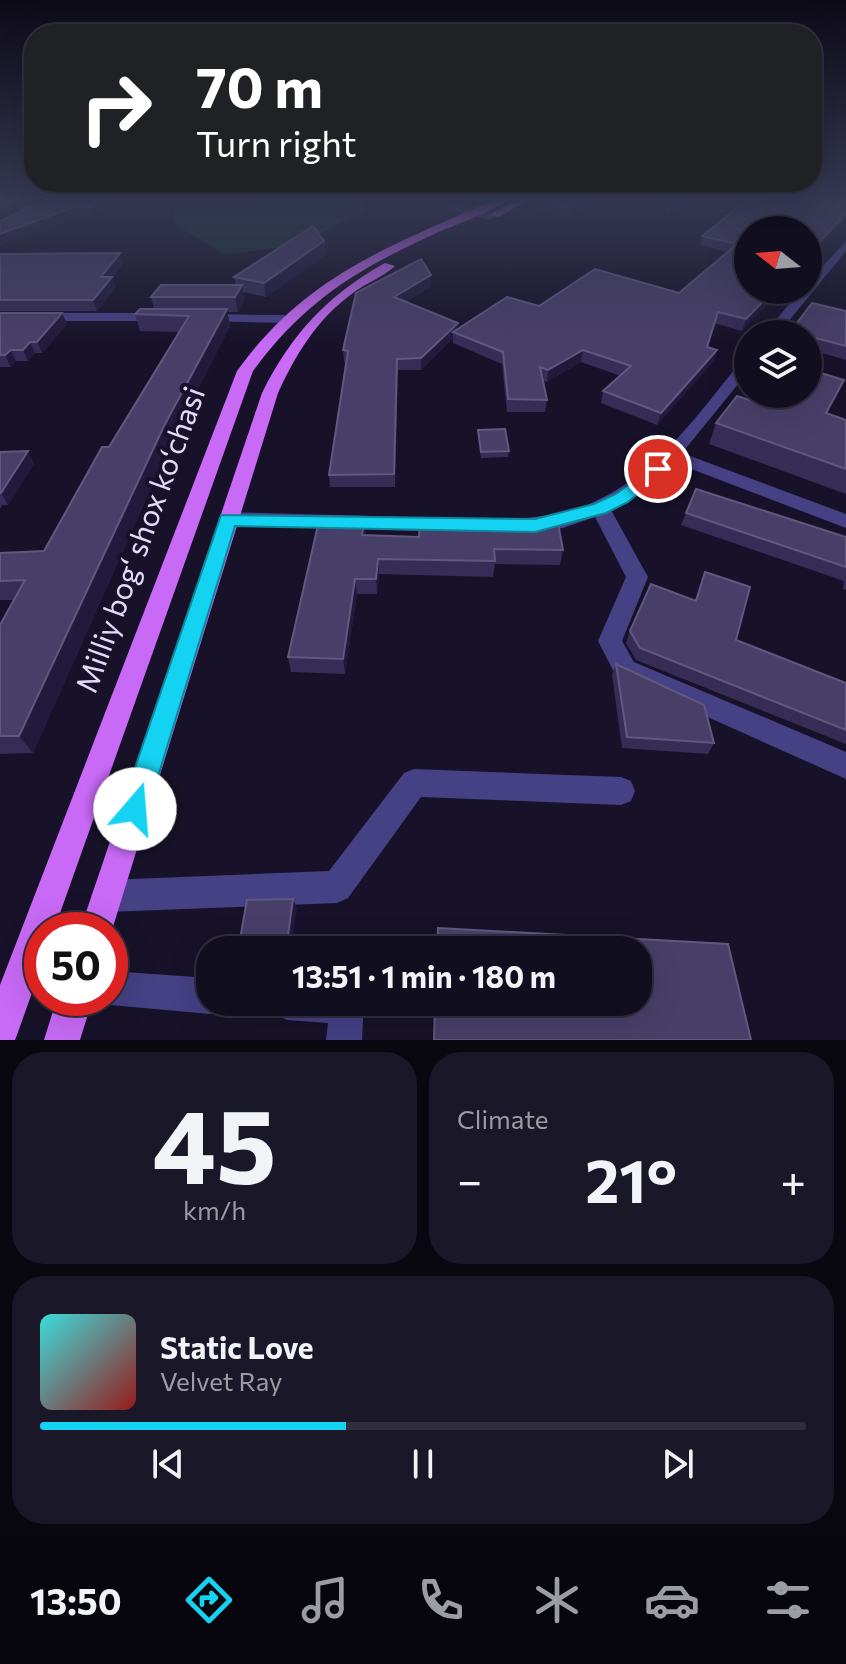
<!DOCTYPE html>
<meta charset="utf-8">
<style>
:root{--surface:#110e1f;--page:#1a1728;--text:#f1f3f6;--muted:#9c9ca4;--line:#302e3d;--accent:#14d2f1}
body{margin:0;font-family:Commissioner,sans-serif;background:var(--page);color:var(--text);height:100vh;display:flex;flex-direction:column;font-size:30px;white-space:nowrap}
*{box-sizing:border-box;margin:0}
p{font-size:26px;color:var(--muted)}
.icon{flex:none;width:44px;height:44px;fill:none;stroke:currentColor;stroke-width:2;stroke-linecap:round;stroke-linejoin:round}
.map{position:relative;height:1040px;overflow:hidden}
.side{display:flex;flex-direction:column;gap:12px;padding:12px;background:#090811;flex:1}
.side>*{flex:none}
.hud{position:absolute;left:24px;top:24px;width:798px;height:168px;border-radius:32px;box-shadow:0 8px 32px #0002,0 0 0 2px var(--line);background:#202124;color:#fff;overflow:hidden}
.needle{width:52px;rotate:287deg}
.controls{position:absolute;left:734px;top:216px;display:grid;gap:16px}
.controls a{display:grid;place-items:center;width:88px;height:88px;border-radius:50%;background:var(--surface);box-shadow:0 8px 32px #0002,0 0 0 2px var(--line);font-size:40px}
.speed{position:absolute;left:24px;top:912px;display:flex;gap:16px;font-size:40px;font-weight:700;text-align:center}
.speed>*{display:grid;place-content:center;width:104px;height:104px;border-radius:50%;background:var(--surface);box-shadow:0 8px 32px #0002,0 0 0 2px var(--line);line-height:1}
.speed .limit{border:12px solid #d22;background:#fff;color:#111}
.pin{position:absolute;display:grid;place-items:center;width:68px;height:68px;color:#fff;margin:-34px;border:4px solid #fff;border-radius:50%;box-shadow:0 2px 8px #0007}
.me{position:absolute;width:88px;margin:-44px;rotate:18deg;stroke-linejoin:round;filter:drop-shadow(0 0 6px #0008)}
.turn{display:flex;align-items:center;gap:28px;height:168px;padding:0 40px;font-size:36px}
.turn .icon{width:104px;height:104px;stroke-width:2.5}
.turn b{display:block;font-size:56px;line-height:68px}
.big{font-size:60px;font-weight:700;line-height:1.1}
.side .widget{flex:1;display:flex;flex-direction:column;justify-content:center;gap:12px;min-width:0;padding:0 28px;border-radius:32px;background:var(--page)}
.side .dial{align-items:center;gap:0}
.dial b{font-size:104px;line-height:1}
.song{display:flex;align-items:center;gap:24px}
.cover{width:96px;height:96px;border-radius:12px;background:linear-gradient(135deg,hsl(180 70% 55%),hsl(0 70% 35%))}
.played{height:8px;border-radius:4px;background:linear-gradient(90deg,var(--accent) 40%,var(--line) 40%)}
.keys{display:flex;justify-content:space-around;direction:ltr}
.heat{display:flex;justify-content:space-between;align-items:center;font-size:44px;direction:ltr}
.side .tiles{flex:1;display:grid;gap:12px;grid-template-columns:1fr 1fr}
.widget:last-child{grid-column:span 2}
.trip{position:absolute;left:196px;top:936px;width:456px;height:80px;border-radius:32px;background:var(--surface);box-shadow:0 8px 32px #0002,0 0 0 2px var(--line);font-weight:700;line-height:80px;text-align:center}
.tabs{display:flex;height:128px;justify-content:space-around;align-items:center;background:#07060c;color:var(--muted)}
.tabs .icon{width:56px;height:56px}
.tabs .current{color:var(--accent)}
.tabs b{font-size:36px;color:var(--text)}
.map>svg:first-child{display:block}
.green{fill:#153233}
.lines{fill:none;stroke-linecap:round;stroke-linejoin:round}
.minor{fill:#464085;fill-rule:evenodd}
.major{fill:#c86af6;fill-rule:evenodd}
.wall{fill:#362c56}
.shaded-wall{fill:#221a3c}
.building{fill:#483f68;stroke:#60587f;stroke-width:2}
.route{fill:#14d2f1;stroke:#0d889d;stroke-width:2}
.labels{text-anchor:middle;stroke-width:8;stroke-linejoin:round;paint-order:stroke}
.street-label{font-size:30px;fill:#e1dcfd;stroke:#171229}
</style>
<div class="map">
<svg width="846" height="1040" viewBox="0 0 846 1040">
<rect width="100%" height="100%" fill="#171229"/>
<path class="green" d="M202 199H358L365 201 363 212 298 245 225 255 174 224V211Z"/>
<g class="lines">
<path class="minor" d="M1 199H13L42 210 37 213 18 209Z
M440 199C449 199 485 212 494 217L489 220 460 213Z
M846 241V251L778 334H764L801 290H808V282Z
M0 313H164L171 317 164 321H0Z
M204 314 284 315 291 319 284 323 199 321V315Z
M748 357V372L682 453 846 514V528L673 462 633 497 611 510 648 577 622 641 634 662 846 752V779L616 676 598 641 626 577 595 517 563 528 525 533 515 526C523 513 548 518 561 514 580 510 596 501 613 492 666 462 705 405 743 359Z
M228 512 445 518 455 525 445 532 221 524 218 519Z
M414 769 621 777 631 781 635 791 631 801 621 805 421 797 348 898 337 903 107 912 96 907 91 896 96 885 107 880 329 871 404 773Z
M110 971 210 978V1002H225L222 1008 210 1014 110 1005 97 998H110Z
M269 1002H364L362 1040H326L328 1023 287 1020 275 1014Z"/>
<path class="major" d="M496 199H508C487 215 455 224 430 236 355 270 302 304 253 371L54 930H42V965L18 1032 15 1040H0V985L237 371C307 274 391 246 496 199Z
M519 199H531L498 217 489 215Z
M385 263 395 266C383 277 366 283 353 293 317 319 296 354 278 393L112 930 110 936V930H80L262 393C291 335 327 295 385 263Z
M57 998H93L80 1040H44Z"/>
</g>
<path class="wall" d="M25 199H44L34 203Z
M107 199 93 216 80 215 0 245V221Z
M534 199H603L568 217 533 208Z
M659 199H694L668 215Z
M741 205 780 290 742 331 714 323 707 347 717 350 713 362 657 425 601 403 603 391 621 376 581 362 547 382 543 381 547 400 545 412H507L502 364 453 343V338L421 370H398L395 487H330L329 475 346 362H344L343 350 431 275V286L405 302 457 329 539 306 679 293 727 252 700 245 702 236Z
M324 241 326 254 266 297 243 292 244 300 238 312H227L230 326 170 445 33 753 0 754V625L14 600H0V553L44 551 179 332 140 331 135 314 154 309 151 297 236 285 234 277Z
M120 253 123 263 112 278 115 288 97 311H0V254Z
M846 311V360L808 349V334H790L791 331Z
M0 313H62L67 324 42 353H35L28 361H16L11 367H0Z
M844 380 827 414 846 420V494L709 444 716 423 777 409Z
M478 430 509 451 508 457 481 458Z
M28 451 34 464 8 505H2L0 509V452Z
M686 513 846 537V590L843 589 844 581 681 525Z
M366 532V536L563 550 560 565 495 564 493 577 379 574 377 594H357L345 674 291 672 288 657Z
M705 572 736 640 846 683V744L636 660 626 643 630 631 695 600Z
M616 664 714 743 708 754 622 748 612 675Z"/>
<path class="shaded-wall" d="M32 199H44L34 203Z
M97 199H107L93 216 91 207Z
M586 199H603L568 217 569 208Z
M681 199H694L668 215 671 205Z
M15 202 18 211 0 219V208Z
M77 206 80 215 0 245V234Z
M846 214V219L808 260V254Z
M324 241 326 254 266 297 264 283Z
M120 253 123 263 112 278 115 288 97 311 93 300 101 277Z
M431 275V286L394 308V297Z
M242 285 244 300 238 312 235 297Z
M774 290H780L742 331 746 319Z
M227 309 230 326 170 445 33 753 19 736 164 426Z
M62 313 67 324 42 353 37 342Z
M458 323 457 334 453 332V338L421 370V358Z
M30 342 35 353 28 361 23 350Z
M11 350 16 361 11 367 5 355Z
M583 350 581 362 547 382 548 370Z
M717 350 713 362 657 425 661 413Z
M28 451 34 464 8 505 1 493Z
M365 517 366 532 363 550 362 535Z
M378 559 379 574 377 594 376 579Z
M355 579 357 594 345 674 343 659Z
M293 899 297 908 291 950H286Z"/>
<path class="building" d="M0 199H8L15 202 0 208Z
M47 199H97L91 207 77 206 0 234V221Z
M534 199H586L569 208Z
M667 199H681L671 205Z
M764 199H846V214L808 254V230H748V290H774L746 319 718 312 707 347 717 350 661 413 603 391 631 366 583 350 548 370 540 367 547 400 508 399 503 352 453 332 507 297 539 306 595 269 679 293 737 244 702 236 741 205 753 208Z
M313 226 324 241 264 283 234 277Z
M120 253 101 277H112L93 300H0V254Z
M421 259 431 275 394 297 458 323 421 358 397 359 394 474 329 475 348 351 343 350 356 293Z
M161 285H242L235 297H151Z
M812 303 846 311V346L808 336V334H802L791 331Z
M140 309H227L164 426 19 736H0V625L25 580 0 581V553L44 551 102 447H109L189 316 135 314Z
M0 313H62L37 342H30L23 350H11L5 355H0Z
M808 369 844 380 826 413 846 420V469L716 423 737 396 777 409 786 394H808Z
M505 429 509 451 481 452 478 430Z
M28 451 1 493H0V452Z
M696 489 846 537V567L686 513Z
M320 516 365 517 362 535 419 537 420 520 558 523 563 550 494 549 495 561 378 559 376 579H355L343 659 288 657Z
M705 572 750 587 736 640 846 683V730L640 648 630 631 651 584 696 601Z
M616 664 704 705 714 743 627 737Z
M293 899 286 950H238L247 900Z
M438 928 728 944 751 1040H434L435 1002H638V950H437Z"/>
<linearGradient id="sky" x2="0" y2="1"><stop stop-color="#0d0a17"/><stop offset="0.58" stop-color="#363954"/><stop offset="1" stop-color="#363954" stop-opacity="0"/></linearGradient>
<rect width="846" height="344" fill="url(#sky)"/>
<path class="route" d="M658 464 666 469 664 473 628 502 606 513 535 532 235 526 148 809 144 818 135 822 125 818 121 809 221 515 535 519 594 504 616 494Z"/>
<g class="labels">
<g class="street-label">
<text transform="translate(141 540) rotate(-70)" y="10">Milliy bog‘ shox ko‘chasi</text>
</g>
</g>
</svg>
<div class="controls">
<a><svg class="needle" viewBox="-14 -14 28 28"><path d="M0-13l5 13h-10z" fill="#e53935"/><path d="M0 13l5-13h-10z" fill="#9c9ca4"/></svg></a>
<a><svg class="icon" aria-label="layers" viewBox="0 0 24 24"><path d="M12 4l9 5-9 5-9-5zM3 14l9 5 9-5"/></svg></a>
</div>
<div class="speed"><div class="limit">50</div></div>
<div class="pin" style="left:658px;top:469px;background:#d93025"><svg class="icon" aria-label="arrive" viewBox="0 0 24 24"><path d="M6 21V4h12l-3 4 3 4H6"/></svg></div>
<svg class="me" style="left:135px;top:809px" viewBox="-20 -20 40 40"><circle r="19" fill="#fff"/><path d="M0-13L10 11 0 6-10 11z" fill="#14d2f1"/></svg>
<div class="trip">13:51 · 1 min · 180 m</div>
<div class="hud">
<div class="turn"><svg class="icon" aria-label="right" viewBox="0 0 24 24"><path d="M7 20v-9h11M14 6l5 5-5 5"/></svg><div><b>70 m</b>Turn right</div></div>
</div>
</div>
<section class="side">
<div class="tiles">
<div class="widget dial"><b>45</b><p>km/h</p></div>
<div class="widget"><p>Climate</p>
<div class="heat"><a>−</a><b class="big">21°</b><a>+</a></div>
</div>
<div class="widget">
<div class="song"><i class="cover"></i><div><b>Static Love</b><p>Velvet Ray</p></div></div>
<div class="played"></div>
<div class="keys"><svg class="icon" aria-label="previous" viewBox="0 0 24 24"><path d="M18 5L8 12l10 7zM5 5v14"/></svg><svg class="icon" aria-label="pause" viewBox="0 0 24 24"><path d="M8 5v14M16 5v14"/></svg><svg class="icon" aria-label="next" viewBox="0 0 24 24"><path d="M6 5l10 7-10 7zM19 5v14"/></svg></div>
</div>
</div>
</section>
<nav class="tabs">
<b>13:50</b>
<svg class="icon current" aria-label="directions" viewBox="0 0 24 24"><path d="M12 3l9 9-9 9-9-9zM9 14v-3h6M13 9l2 2-2 2"/></svg>
<svg class="icon" aria-label="music" viewBox="0 0 24 24"><path d="M9 18V5l10-2v13"/><circle cx="6" cy="18" r="3"/><circle cx="16" cy="16" r="3"/></svg>
<svg class="icon" aria-label="phone" viewBox="0 0 24 24"><path d="M5 4h4l2 5-3 2q2 4 5 5l2-3 5 2v4C11 20 4 13 5 4z"/></svg>
<svg class="icon" aria-label="climate" viewBox="0 0 24 24"><path d="M12 3v18M4 7l16 10M4 17L20 7"/></svg>
<svg class="icon" aria-label="car" viewBox="0 0 24 24"><path d="M5 17H2v-5l4-1 3-4h7l3 4 3 1v5h-3M9 17h6M6 11h13"/><circle cx="7" cy="17" r="2"/><circle cx="17" cy="17" r="2"/></svg>
<svg class="icon" aria-label="filters" viewBox="0 0 24 24"><path d="M4 7h16M4 17h16"/><circle cx="9" cy="7" r="2"/><circle cx="15" cy="17" r="2"/></svg>
</nav>
